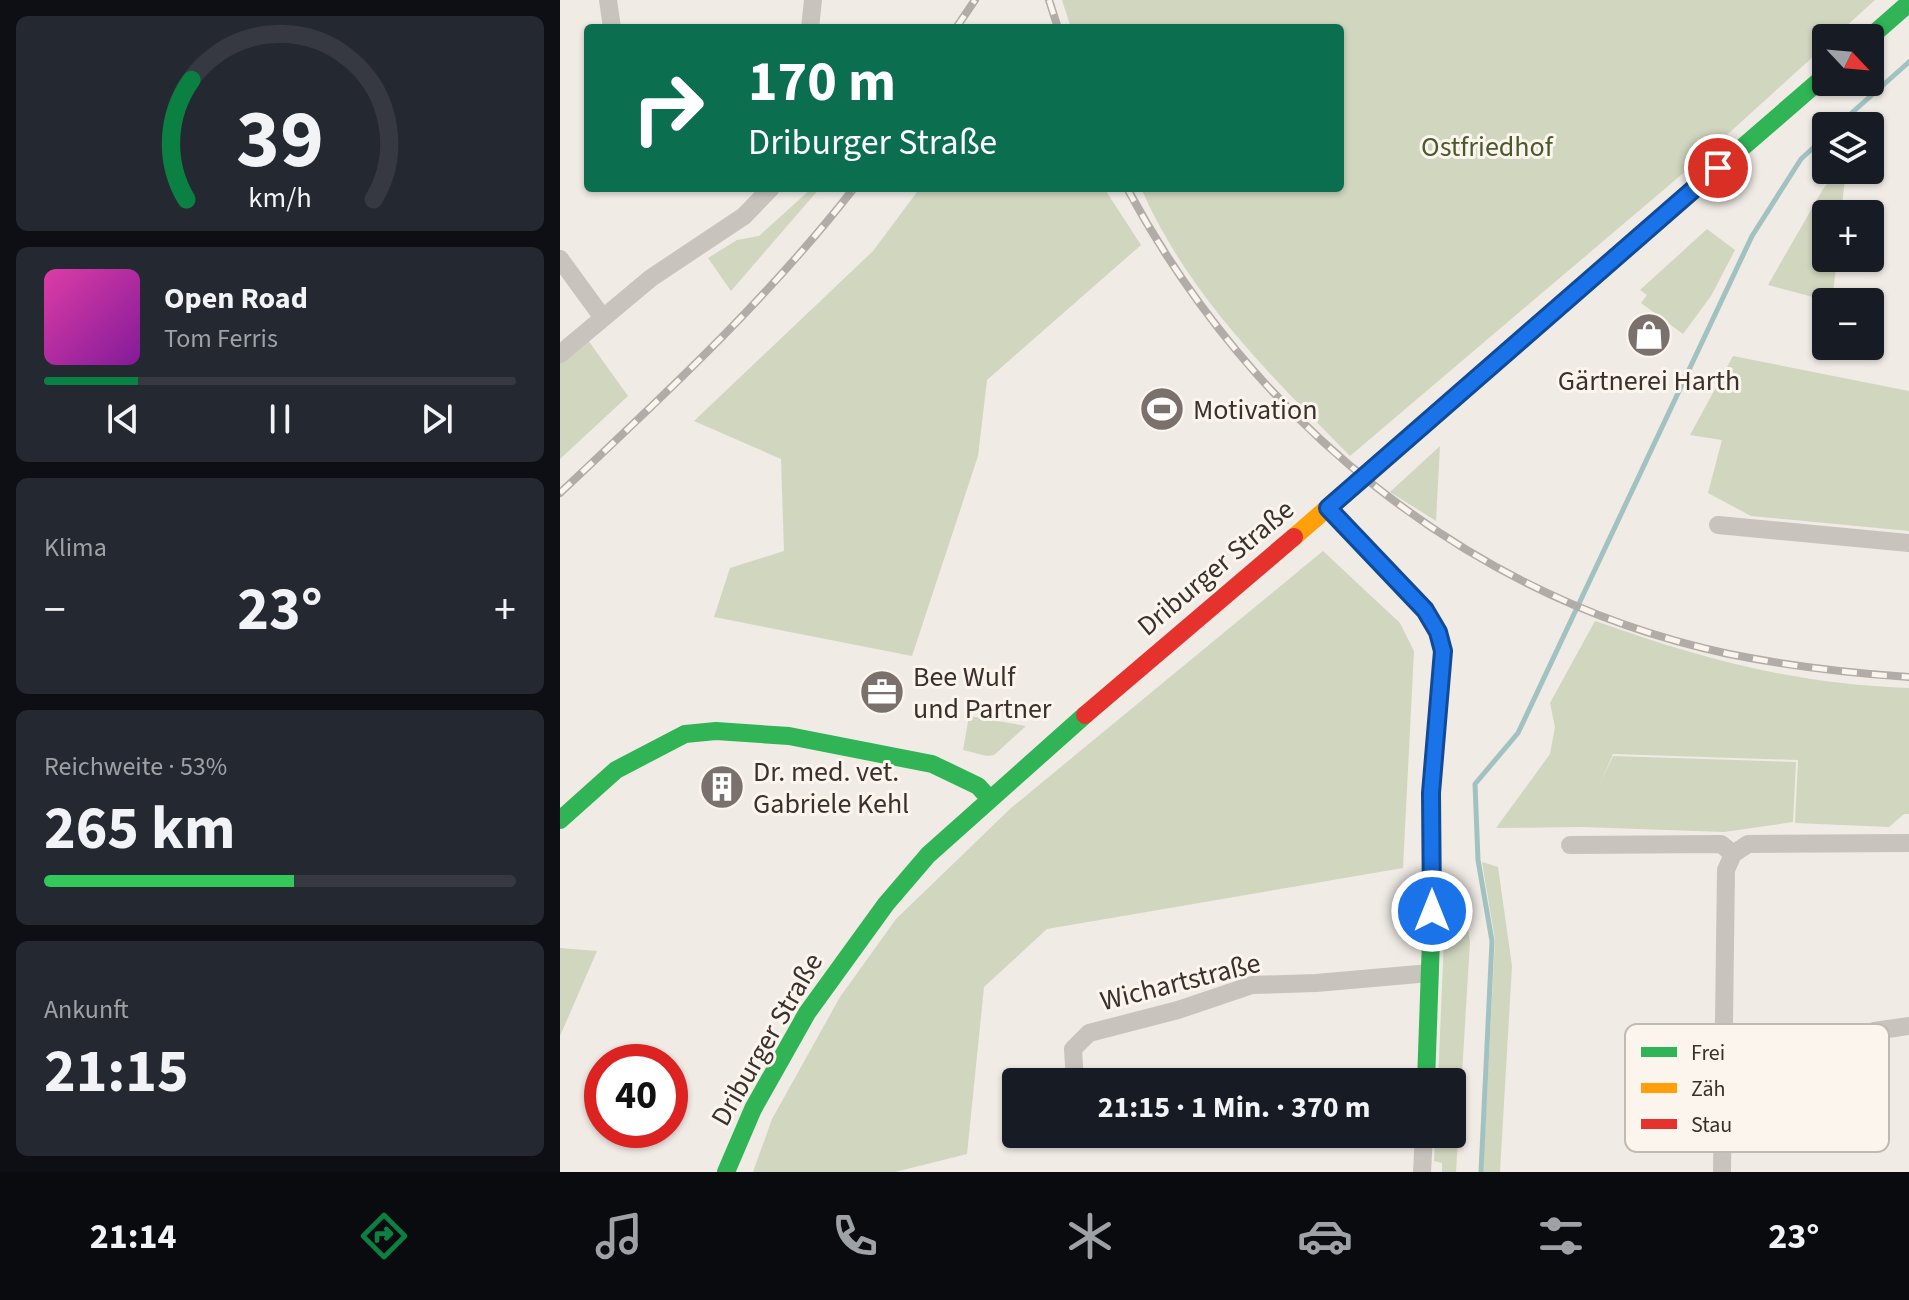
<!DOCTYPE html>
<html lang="de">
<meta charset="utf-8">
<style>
:root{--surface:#171b24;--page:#242831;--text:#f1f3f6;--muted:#9ea1a6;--line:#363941;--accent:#0b8043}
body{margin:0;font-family:"Source Sans 3",sans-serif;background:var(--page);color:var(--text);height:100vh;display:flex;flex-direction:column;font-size:30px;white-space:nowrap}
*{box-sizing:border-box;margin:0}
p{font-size:26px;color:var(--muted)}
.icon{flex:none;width:44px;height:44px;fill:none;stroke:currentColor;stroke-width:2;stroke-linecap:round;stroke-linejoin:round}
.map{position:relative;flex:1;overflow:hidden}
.drawer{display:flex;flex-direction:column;gap:16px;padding:16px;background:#0d0f14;width:560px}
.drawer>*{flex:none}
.hud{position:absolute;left:24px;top:24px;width:760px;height:168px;border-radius:8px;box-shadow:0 2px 6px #0004;background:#0b6e4f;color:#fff;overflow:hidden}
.needle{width:52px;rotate:116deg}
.tools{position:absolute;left:1252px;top:24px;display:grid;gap:16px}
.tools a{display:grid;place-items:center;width:72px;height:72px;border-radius:8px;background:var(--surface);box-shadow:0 2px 6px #0004;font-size:40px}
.speed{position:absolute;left:24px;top:1044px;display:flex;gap:16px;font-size:40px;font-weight:700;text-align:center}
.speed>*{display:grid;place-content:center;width:104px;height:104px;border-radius:50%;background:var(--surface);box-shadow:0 2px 6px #0004;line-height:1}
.speed .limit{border:12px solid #d22;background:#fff;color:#111}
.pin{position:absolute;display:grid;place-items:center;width:68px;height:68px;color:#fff;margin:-34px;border:4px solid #fff;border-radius:50%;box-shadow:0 2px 8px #0007}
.me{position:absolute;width:88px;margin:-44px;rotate:0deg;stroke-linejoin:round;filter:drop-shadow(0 0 6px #0008)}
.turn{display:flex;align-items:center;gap:28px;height:168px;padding:0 32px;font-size:36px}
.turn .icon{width:104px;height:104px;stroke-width:2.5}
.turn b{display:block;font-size:56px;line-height:68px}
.big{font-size:60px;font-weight:700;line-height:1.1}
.drawer .tile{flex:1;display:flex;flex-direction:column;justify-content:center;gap:12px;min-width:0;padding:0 28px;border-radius:12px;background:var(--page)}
.drawer .dial{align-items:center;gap:0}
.dial svg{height:208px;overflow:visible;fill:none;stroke:var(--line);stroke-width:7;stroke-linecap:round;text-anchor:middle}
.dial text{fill:var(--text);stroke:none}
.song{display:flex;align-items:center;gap:24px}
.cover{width:96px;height:96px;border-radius:12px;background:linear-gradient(135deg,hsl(320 70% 55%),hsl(290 70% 35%))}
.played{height:8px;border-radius:4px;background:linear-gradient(90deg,var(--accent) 20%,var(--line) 20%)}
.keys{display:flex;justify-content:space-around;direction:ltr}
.heat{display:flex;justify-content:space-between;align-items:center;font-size:44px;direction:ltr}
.charge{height:12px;border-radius:6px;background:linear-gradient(90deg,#34c759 53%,var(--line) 0)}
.trip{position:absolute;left:442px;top:1068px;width:464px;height:80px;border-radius:8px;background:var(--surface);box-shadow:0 2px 6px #0004;font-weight:700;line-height:80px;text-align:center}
.tabs{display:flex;height:128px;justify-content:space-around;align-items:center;background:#090b0e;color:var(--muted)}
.tabs .icon{width:56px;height:56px}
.tabs .current{color:var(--accent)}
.tabs b{font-size:36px;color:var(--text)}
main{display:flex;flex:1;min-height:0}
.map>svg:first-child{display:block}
.green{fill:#d1d6bf}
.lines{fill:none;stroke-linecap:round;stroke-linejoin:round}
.stream{stroke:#a1c2c1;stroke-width:5}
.street{stroke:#c9c3be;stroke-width:18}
.fast{stroke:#30b455;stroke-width:18}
.slow{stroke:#ff9f0a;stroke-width:18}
.jam{stroke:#e5322d;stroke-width:18}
.rail-casing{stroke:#b1aca8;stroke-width:8}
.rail{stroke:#fbf5ee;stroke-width:5;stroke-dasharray:15;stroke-linecap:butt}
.route-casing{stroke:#114b97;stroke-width:20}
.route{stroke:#1a73e8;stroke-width:14}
.labels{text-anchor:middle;stroke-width:6;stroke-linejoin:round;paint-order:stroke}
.park-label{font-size:28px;fill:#4a5a2e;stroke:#fbf5ee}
.poi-label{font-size:28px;fill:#3b302b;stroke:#fbf5ee;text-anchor:start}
.street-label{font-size:28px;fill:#3b302b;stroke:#fbf5ee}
.key{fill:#fbf5ee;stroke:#c1bab4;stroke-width:2}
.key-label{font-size:22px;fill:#3b302b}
</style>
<main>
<section class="drawer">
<div class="tile dial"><svg viewBox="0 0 100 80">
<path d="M14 69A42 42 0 1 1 86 69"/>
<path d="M14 69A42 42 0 0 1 16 23" stroke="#0b8043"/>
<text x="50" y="56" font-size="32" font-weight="700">39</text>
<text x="50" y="72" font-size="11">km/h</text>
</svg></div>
<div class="tile">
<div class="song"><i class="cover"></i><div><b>Open Road</b><p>Tom Ferris</p></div></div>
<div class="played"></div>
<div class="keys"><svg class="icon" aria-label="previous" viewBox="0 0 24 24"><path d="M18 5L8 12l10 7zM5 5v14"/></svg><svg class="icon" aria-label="pause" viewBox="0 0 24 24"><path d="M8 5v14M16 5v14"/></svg><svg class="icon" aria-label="next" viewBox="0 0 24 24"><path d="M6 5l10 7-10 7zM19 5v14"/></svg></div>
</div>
<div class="tile"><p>Klima</p>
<div class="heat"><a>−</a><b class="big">23°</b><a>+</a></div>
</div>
<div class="tile"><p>Reichweite · 53%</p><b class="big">265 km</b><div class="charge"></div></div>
<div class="tile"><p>Ankunft</p><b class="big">21:15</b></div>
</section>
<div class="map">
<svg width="1349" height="1172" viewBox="0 0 1349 1172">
<rect width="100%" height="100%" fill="#f0ebe5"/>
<path class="green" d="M502 0H1315L1273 38H1266V45L1147 153 790 456C710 375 627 294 581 188H780V28H511Z
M1279 170H1286L1281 214H1266V258H1277L1272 302 1208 285 1263 189Z
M252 188H260L171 291 148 258 177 240 199 236Z
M360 188H544L581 245 427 380 418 456 352 656 154 617 170 568 224 551 221 459 134 421 313 251Z
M1147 229 1175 250 1151 296 1123 334 1081 303 1087 295 1080 290Z
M25 336 68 396 0 459V359Z
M1173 356 1349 391V531L1191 516 1148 493 1162 440 1130 435Z
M880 446 876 521 830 492Z
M763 551 840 623 854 651 843 868 487 929 424 987 407 1154 335 1172H193L212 1119 280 997 336 919 451 808Z
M1035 621C1143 659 1233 684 1349 688V814H1344L1329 827 1235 823 1238 760 1053 754 1040 784 1053 756 1236 762 1233 822 1164 832 1022 827 936 828 990 754 995 727 990 703Z
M409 716 466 726 434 755 427 756 403 750Z
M922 862 938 867 952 966 940 1172H923L935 940Z
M903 898 910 942 896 1172H882V1163L874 1161 875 1134H892V1082H878L885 915Z
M0 948 37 951 0 1036Z"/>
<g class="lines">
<path class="stream" d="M1277 126 1349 62
M921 1172 932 941 918 860 915 784 958 733 1192 236 1241 159 1266 136"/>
<path class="street" d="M48 0 52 28
M250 28 253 0
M0 259 43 318
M0 354 91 278 184 216 211 188
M1158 525 1349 543
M1010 845 1161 844 1173 854
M1173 854 1188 844 1349 843
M1314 1031 1349 1026
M515 1082 513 1049 529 1033 618 1010 692 985 756 983 870 973
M526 1134 537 1138 588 1134
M862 1172 864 1134
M1162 1172 1166 870 1173 854"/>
<path class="fast" d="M1309 38 1349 3
M1133 190 1266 75
M768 508 865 610 878 632 883 651 871 793 872 911 866 1082
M0 820 56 770 125 734 156 731 229 736 372 764 418 786 429 798
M166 1172 193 1109 247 1013 326 904 368 855 525 715"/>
<path class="slow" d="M734 537 1133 190"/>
<path class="jam" d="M525 715 734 537"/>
<g class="rail-casing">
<path id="rail" d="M489 0 498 28
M396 28 415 0
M567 188C692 421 907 598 1169 654 1229 666 1288 673 1349 677
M0 493C103 396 207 300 294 188"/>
</g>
<use href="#rail" class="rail"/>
</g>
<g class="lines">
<g class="route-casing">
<path id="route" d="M872 911 871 793 883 651 878 632 865 610 768 508 1158 168"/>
</g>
<use href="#route" class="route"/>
</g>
<defs>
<g id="shop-disc" transform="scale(2.3)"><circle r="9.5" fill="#7a716c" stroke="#fbf5ee"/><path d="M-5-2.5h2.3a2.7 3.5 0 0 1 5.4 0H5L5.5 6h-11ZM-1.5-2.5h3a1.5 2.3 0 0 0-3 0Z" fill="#fff"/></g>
<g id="stadium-disc" transform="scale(2.3)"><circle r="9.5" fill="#7a716c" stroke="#fbf5ee"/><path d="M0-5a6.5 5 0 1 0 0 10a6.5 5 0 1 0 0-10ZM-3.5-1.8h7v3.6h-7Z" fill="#fff"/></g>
<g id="office-disc" transform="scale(2.3)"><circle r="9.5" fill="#7a716c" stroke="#fbf5ee"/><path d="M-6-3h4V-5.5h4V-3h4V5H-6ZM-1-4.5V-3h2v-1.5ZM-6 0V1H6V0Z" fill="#fff"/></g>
<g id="building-disc" transform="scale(2.3)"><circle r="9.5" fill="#7a716c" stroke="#fbf5ee"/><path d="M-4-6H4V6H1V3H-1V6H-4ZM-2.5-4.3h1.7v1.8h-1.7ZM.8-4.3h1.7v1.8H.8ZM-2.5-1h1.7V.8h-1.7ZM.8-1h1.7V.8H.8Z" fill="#fff"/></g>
</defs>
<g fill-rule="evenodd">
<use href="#shop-disc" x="1089" y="335"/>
<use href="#stadium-disc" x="602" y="409"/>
<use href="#office-disc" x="322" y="692"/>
<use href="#building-disc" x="162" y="787"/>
</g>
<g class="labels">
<g class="park-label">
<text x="927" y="156">Ostfriedhof</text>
</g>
<g class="poi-label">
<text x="1089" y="390" text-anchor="middle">Gärtnerei Harth</text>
<text x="633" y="419">Motivation</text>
<text x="353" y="686">Bee Wulf<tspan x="353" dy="32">und Partner</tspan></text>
<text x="193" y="781">Dr. med. vet.<tspan x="193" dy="32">Gabriele Kehl</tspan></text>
</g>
<g class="street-label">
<text transform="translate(655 567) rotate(-40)" y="10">Driburger Straße</text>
<text transform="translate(620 981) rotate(-14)" y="10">Wichartstraße</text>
<text transform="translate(206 1039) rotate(-60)" y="10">Driburger Straße</text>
</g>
</g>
<rect x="1065" y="1024" width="264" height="128" rx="12" class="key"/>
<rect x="1081" y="1047" width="36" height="10" fill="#30b455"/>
<rect x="1081" y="1083" width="36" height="10" fill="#ff9f0a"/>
<rect x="1081" y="1119" width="36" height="10" fill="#e5322d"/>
<g class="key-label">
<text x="1131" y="1060">Frei</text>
<text x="1131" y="1096">Zäh</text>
<text x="1131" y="1132">Stau</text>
</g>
</svg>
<div class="tools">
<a><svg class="needle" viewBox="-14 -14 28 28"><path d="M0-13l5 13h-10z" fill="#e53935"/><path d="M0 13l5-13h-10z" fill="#9ea1a6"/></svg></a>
<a><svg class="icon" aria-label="layers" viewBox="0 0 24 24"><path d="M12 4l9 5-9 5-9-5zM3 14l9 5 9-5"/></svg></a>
<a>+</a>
<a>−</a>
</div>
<div class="speed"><div class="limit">40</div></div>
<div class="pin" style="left:1158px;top:168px;background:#d93025"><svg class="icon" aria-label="arrive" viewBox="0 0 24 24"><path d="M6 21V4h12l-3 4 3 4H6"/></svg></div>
<svg class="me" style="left:872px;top:911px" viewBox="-20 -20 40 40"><circle r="17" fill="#1a73e8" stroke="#fff" stroke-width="3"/><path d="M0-11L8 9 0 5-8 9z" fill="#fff"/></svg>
<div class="trip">21:15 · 1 Min. · 370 m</div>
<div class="hud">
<div class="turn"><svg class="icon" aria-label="right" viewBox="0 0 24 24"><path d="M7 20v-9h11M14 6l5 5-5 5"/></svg><div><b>170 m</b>Driburger Straße</div></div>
</div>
</div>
</main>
<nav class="tabs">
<b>21:14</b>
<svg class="icon current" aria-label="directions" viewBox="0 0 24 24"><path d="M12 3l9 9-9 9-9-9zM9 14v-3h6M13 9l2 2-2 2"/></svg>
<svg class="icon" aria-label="music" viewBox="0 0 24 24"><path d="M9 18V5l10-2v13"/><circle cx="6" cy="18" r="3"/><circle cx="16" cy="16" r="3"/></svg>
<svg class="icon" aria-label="phone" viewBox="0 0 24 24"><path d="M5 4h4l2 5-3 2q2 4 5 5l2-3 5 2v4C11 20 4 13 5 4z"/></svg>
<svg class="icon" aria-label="climate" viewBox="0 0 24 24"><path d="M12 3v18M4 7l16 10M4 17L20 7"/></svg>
<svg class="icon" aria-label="car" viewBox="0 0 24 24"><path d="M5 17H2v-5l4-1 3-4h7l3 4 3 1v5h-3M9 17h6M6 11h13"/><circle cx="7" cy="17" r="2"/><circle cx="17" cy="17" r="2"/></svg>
<svg class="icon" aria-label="filters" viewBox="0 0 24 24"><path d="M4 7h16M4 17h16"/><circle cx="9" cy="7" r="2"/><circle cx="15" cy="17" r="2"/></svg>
<b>23°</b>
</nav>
